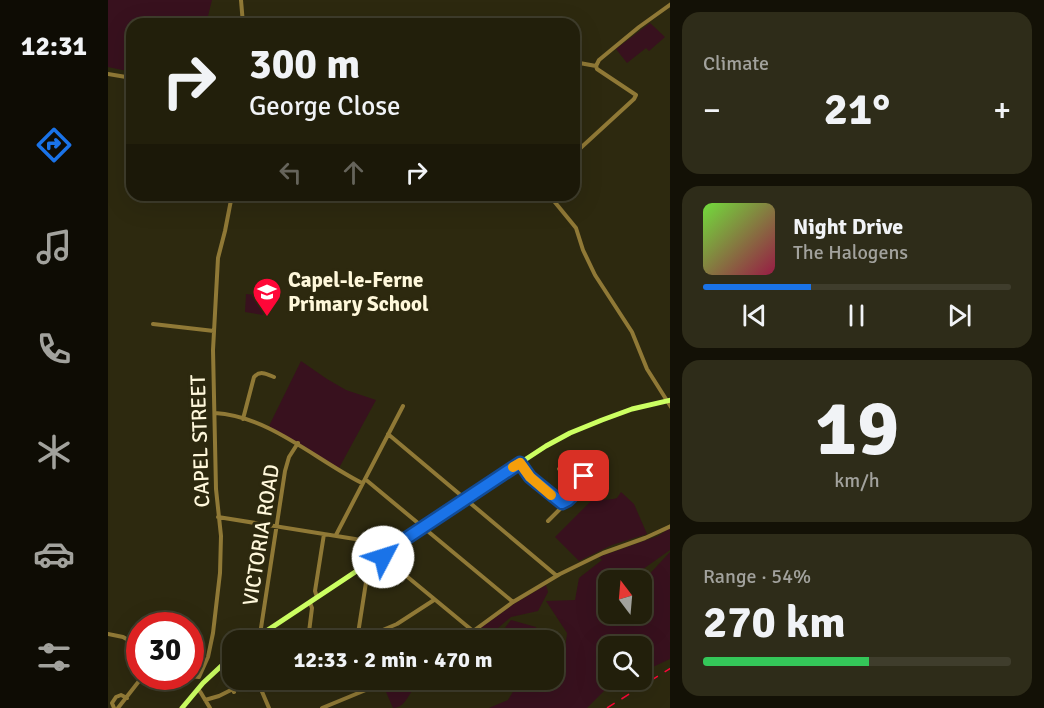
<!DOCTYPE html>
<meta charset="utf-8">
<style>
:root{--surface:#221f0b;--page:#2e2c19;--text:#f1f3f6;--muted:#a2a29d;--line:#3f3d2c;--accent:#1a73e8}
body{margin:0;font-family:Signika,sans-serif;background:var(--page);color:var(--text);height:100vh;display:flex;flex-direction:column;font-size:22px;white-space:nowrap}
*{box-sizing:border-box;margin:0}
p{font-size:20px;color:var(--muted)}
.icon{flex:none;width:33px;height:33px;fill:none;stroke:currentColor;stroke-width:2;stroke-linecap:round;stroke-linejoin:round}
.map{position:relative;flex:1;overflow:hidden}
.drawer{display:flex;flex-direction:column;gap:12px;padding:12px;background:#131106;width:374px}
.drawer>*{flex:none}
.guide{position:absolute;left:18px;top:18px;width:454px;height:183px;border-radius:18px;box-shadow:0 6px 24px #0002,0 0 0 2px var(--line);background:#221f0b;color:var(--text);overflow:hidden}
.needle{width:39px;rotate:344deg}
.buttons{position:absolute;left:490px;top:570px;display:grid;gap:12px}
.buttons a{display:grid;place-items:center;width:54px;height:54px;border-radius:12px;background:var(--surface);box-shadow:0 6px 24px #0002,0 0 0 2px var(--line);font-size:30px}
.speed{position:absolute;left:18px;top:612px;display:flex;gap:12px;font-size:30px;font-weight:700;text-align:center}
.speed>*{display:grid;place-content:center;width:78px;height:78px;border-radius:50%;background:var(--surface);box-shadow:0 6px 24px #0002,0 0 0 2px var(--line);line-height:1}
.speed .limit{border:9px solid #d22;background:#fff;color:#111}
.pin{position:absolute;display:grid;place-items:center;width:51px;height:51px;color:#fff;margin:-26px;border-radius:12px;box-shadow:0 3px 9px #0006}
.me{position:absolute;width:66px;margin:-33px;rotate:50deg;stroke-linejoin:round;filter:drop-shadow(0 0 4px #0008)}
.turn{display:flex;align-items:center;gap:21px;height:126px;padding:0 24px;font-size:27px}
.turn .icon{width:78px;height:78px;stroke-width:2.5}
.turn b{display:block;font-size:42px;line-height:51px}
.lanes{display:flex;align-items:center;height:57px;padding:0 24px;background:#0003;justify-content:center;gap:30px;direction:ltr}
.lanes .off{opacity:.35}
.big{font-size:45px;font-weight:700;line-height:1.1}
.drawer .card{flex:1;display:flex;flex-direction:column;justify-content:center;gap:9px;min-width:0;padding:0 21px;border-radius:18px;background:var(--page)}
.drawer .dial{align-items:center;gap:0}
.dial b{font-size:78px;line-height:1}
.song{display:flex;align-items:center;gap:18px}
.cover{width:72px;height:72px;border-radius:9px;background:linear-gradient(135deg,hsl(100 70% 55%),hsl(340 70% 35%))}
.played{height:6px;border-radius:3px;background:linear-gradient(90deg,var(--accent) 35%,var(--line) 35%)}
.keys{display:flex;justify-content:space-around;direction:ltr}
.heat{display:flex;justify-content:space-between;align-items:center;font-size:33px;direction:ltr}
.charge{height:9px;border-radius:4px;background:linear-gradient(90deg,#34c759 54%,var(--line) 0)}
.trip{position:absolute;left:114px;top:630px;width:342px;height:60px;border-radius:18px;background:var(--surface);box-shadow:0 6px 24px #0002,0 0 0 2px var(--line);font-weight:700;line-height:60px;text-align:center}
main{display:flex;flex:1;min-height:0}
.menu{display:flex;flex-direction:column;width:108px;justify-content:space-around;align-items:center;background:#0e0c04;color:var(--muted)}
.menu .icon{width:42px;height:42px}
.menu .active{color:var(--accent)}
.menu b{font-size:27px;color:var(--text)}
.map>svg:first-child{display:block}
.green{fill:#38111e}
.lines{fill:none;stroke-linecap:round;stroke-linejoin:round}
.minor{stroke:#907936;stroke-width:4}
.major{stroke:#ccff62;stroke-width:5}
.rail{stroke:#ff0738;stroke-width:1.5;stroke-dasharray:9 8;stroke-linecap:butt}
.route-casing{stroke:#114b97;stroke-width:15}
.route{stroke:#1a73e8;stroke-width:10}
.slow{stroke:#f59e0b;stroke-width:10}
.labels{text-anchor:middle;stroke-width:6;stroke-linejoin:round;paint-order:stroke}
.poi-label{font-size:21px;font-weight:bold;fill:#fff8db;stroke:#2d290f;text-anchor:start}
.street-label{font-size:21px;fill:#fff8db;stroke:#2d290f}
</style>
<main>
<nav class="menu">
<b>12:31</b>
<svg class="icon active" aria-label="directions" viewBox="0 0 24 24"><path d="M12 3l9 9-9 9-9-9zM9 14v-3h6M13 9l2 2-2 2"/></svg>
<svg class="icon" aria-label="music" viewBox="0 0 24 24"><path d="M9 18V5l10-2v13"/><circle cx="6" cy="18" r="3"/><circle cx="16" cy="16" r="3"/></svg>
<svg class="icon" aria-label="phone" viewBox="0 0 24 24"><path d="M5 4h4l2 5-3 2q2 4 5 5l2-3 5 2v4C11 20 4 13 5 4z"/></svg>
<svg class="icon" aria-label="climate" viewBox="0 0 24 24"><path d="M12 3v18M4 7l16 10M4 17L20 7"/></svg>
<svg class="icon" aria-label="car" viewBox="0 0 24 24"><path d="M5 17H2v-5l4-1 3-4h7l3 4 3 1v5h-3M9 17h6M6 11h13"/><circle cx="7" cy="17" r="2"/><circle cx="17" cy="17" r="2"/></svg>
<svg class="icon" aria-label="filters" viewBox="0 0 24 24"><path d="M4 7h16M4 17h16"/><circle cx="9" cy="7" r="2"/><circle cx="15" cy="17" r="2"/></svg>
</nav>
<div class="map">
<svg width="563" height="708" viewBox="0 0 563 708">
<rect width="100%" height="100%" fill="#2d290f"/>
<path class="green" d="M0 0H104L98 24H24V72L0 67Z
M542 23 557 37 541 51 538 48 519 63 508 49Z
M138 294 156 296 155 315 137 312Z
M193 361 219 379 238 390 268 400 231 468 161 426Z
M513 492 526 504 539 534 504 545 471 561 447 537 483 501 505 499 509 498Z
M562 528V550L531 572 514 576 528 580H501V614H534V582L562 552V659L534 672V646H501V680H517L499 688 479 708H381L400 700 412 680H446V647L457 649 459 633 438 601 467 600 471 578 494 560 491 557 550 536Z
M438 585 440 592 430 611 403 617 376 640H356L406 604Z
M403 620 428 627 433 640H394L390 637Z
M292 680H314C302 686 300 708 285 708L275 685Z"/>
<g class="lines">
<path class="minor" d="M133 0 135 24
M466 62 488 66
M0 74 24 78
M466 154 526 99 528 95 489 69 488 66 491 60 531 27 563 4
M441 195 468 228 475 250 487 275 524 332 539 369 563 407
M45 324 106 331
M107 413C161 416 208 460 254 483
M135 419 146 377C152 370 159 374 166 377
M280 434 449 576
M462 462 468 456
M412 463 422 476 452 502 455 503C463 499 474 488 477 479L462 462 451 469
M257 479 405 602
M110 517 247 539 256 542 271 557
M440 521 453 508 454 503
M228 535 295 406
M273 555 365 631
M209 597 207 591 216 534
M0 634 15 637 32 647
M155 634 153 628 177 471 181 457 190 443
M200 640 204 608 202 603
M249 640 259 576V569L257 566
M251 640 289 624 326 600
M353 640 405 602 452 574 495 553 537 538 563 526
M82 676 91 677
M91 677 100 657 105 633 112 573 113 536 108 489 105 350 110 258 117 231 124 195
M149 680 161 708
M150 683 158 680
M123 686 126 692
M90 689 93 693 102 708
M97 700 111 696 125 689
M6 708 4 703 8 697 13 695 19 698
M10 708 35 676
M214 708 282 680"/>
<path class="major" d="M145 640 357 499 438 446 462 433 494 420 524 409 563 400
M74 708 95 683 124 656"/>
<path class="rail" d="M499 708 563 668"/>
</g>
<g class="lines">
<g class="route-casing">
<path id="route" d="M275 557 273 555 412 463 422 477 454 503 460 500 476 484 477 481 476 476"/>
</g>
<use href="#route" class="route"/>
<path class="slow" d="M405 467 412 463 422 477 443 495"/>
</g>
<defs>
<g id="school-pin" transform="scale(1.5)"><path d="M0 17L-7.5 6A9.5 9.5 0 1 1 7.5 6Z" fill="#ff0738" stroke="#2d290f"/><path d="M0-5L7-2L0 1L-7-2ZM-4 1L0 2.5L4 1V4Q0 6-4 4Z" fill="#fff"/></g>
</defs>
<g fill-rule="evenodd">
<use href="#school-pin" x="159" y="292"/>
</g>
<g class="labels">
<g class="poi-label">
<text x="180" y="287">Capel-le-Ferne<tspan x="180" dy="24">Primary School</tspan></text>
</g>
<g class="street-label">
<text transform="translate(92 441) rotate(-92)" y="7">CAPEL STREET</text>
<text transform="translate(153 535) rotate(-81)" y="7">VICTORIA ROAD</text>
</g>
</g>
</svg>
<div class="buttons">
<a><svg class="needle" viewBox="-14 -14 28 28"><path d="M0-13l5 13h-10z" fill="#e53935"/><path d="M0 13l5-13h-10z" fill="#a2a29d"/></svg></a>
<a><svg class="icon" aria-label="search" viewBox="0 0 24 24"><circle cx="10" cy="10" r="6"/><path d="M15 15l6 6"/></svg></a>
</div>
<div class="speed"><div class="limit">30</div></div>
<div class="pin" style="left:476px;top:476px;background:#d93025"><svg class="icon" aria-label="arrive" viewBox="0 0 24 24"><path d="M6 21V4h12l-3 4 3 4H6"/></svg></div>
<svg class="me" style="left:275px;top:557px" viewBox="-20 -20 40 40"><circle r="19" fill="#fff"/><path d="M0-13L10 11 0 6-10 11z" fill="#1a73e8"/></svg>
<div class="trip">12:33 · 2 min · 470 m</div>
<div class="guide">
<div class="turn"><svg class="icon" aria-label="right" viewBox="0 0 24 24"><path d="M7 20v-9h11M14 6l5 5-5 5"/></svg><div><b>300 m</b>George Close</div></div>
<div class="lanes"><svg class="icon off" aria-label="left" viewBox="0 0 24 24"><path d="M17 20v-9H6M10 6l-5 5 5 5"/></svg><svg class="icon off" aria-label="ahead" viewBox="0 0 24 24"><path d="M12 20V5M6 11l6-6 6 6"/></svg><svg class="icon" aria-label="right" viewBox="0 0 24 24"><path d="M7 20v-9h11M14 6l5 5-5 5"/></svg></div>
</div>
</div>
<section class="drawer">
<div class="card"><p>Climate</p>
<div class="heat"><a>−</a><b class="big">21°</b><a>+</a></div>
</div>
<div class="card">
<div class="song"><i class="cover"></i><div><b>Night Drive</b><p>The Halogens</p></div></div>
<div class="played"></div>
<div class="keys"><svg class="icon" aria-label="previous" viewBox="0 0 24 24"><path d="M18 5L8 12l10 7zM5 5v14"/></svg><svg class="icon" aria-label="pause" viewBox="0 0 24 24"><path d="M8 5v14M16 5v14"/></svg><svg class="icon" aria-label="next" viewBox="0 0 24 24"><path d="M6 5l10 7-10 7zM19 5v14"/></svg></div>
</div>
<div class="card dial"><b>19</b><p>km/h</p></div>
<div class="card"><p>Range · 54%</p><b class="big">270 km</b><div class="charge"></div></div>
</section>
</main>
